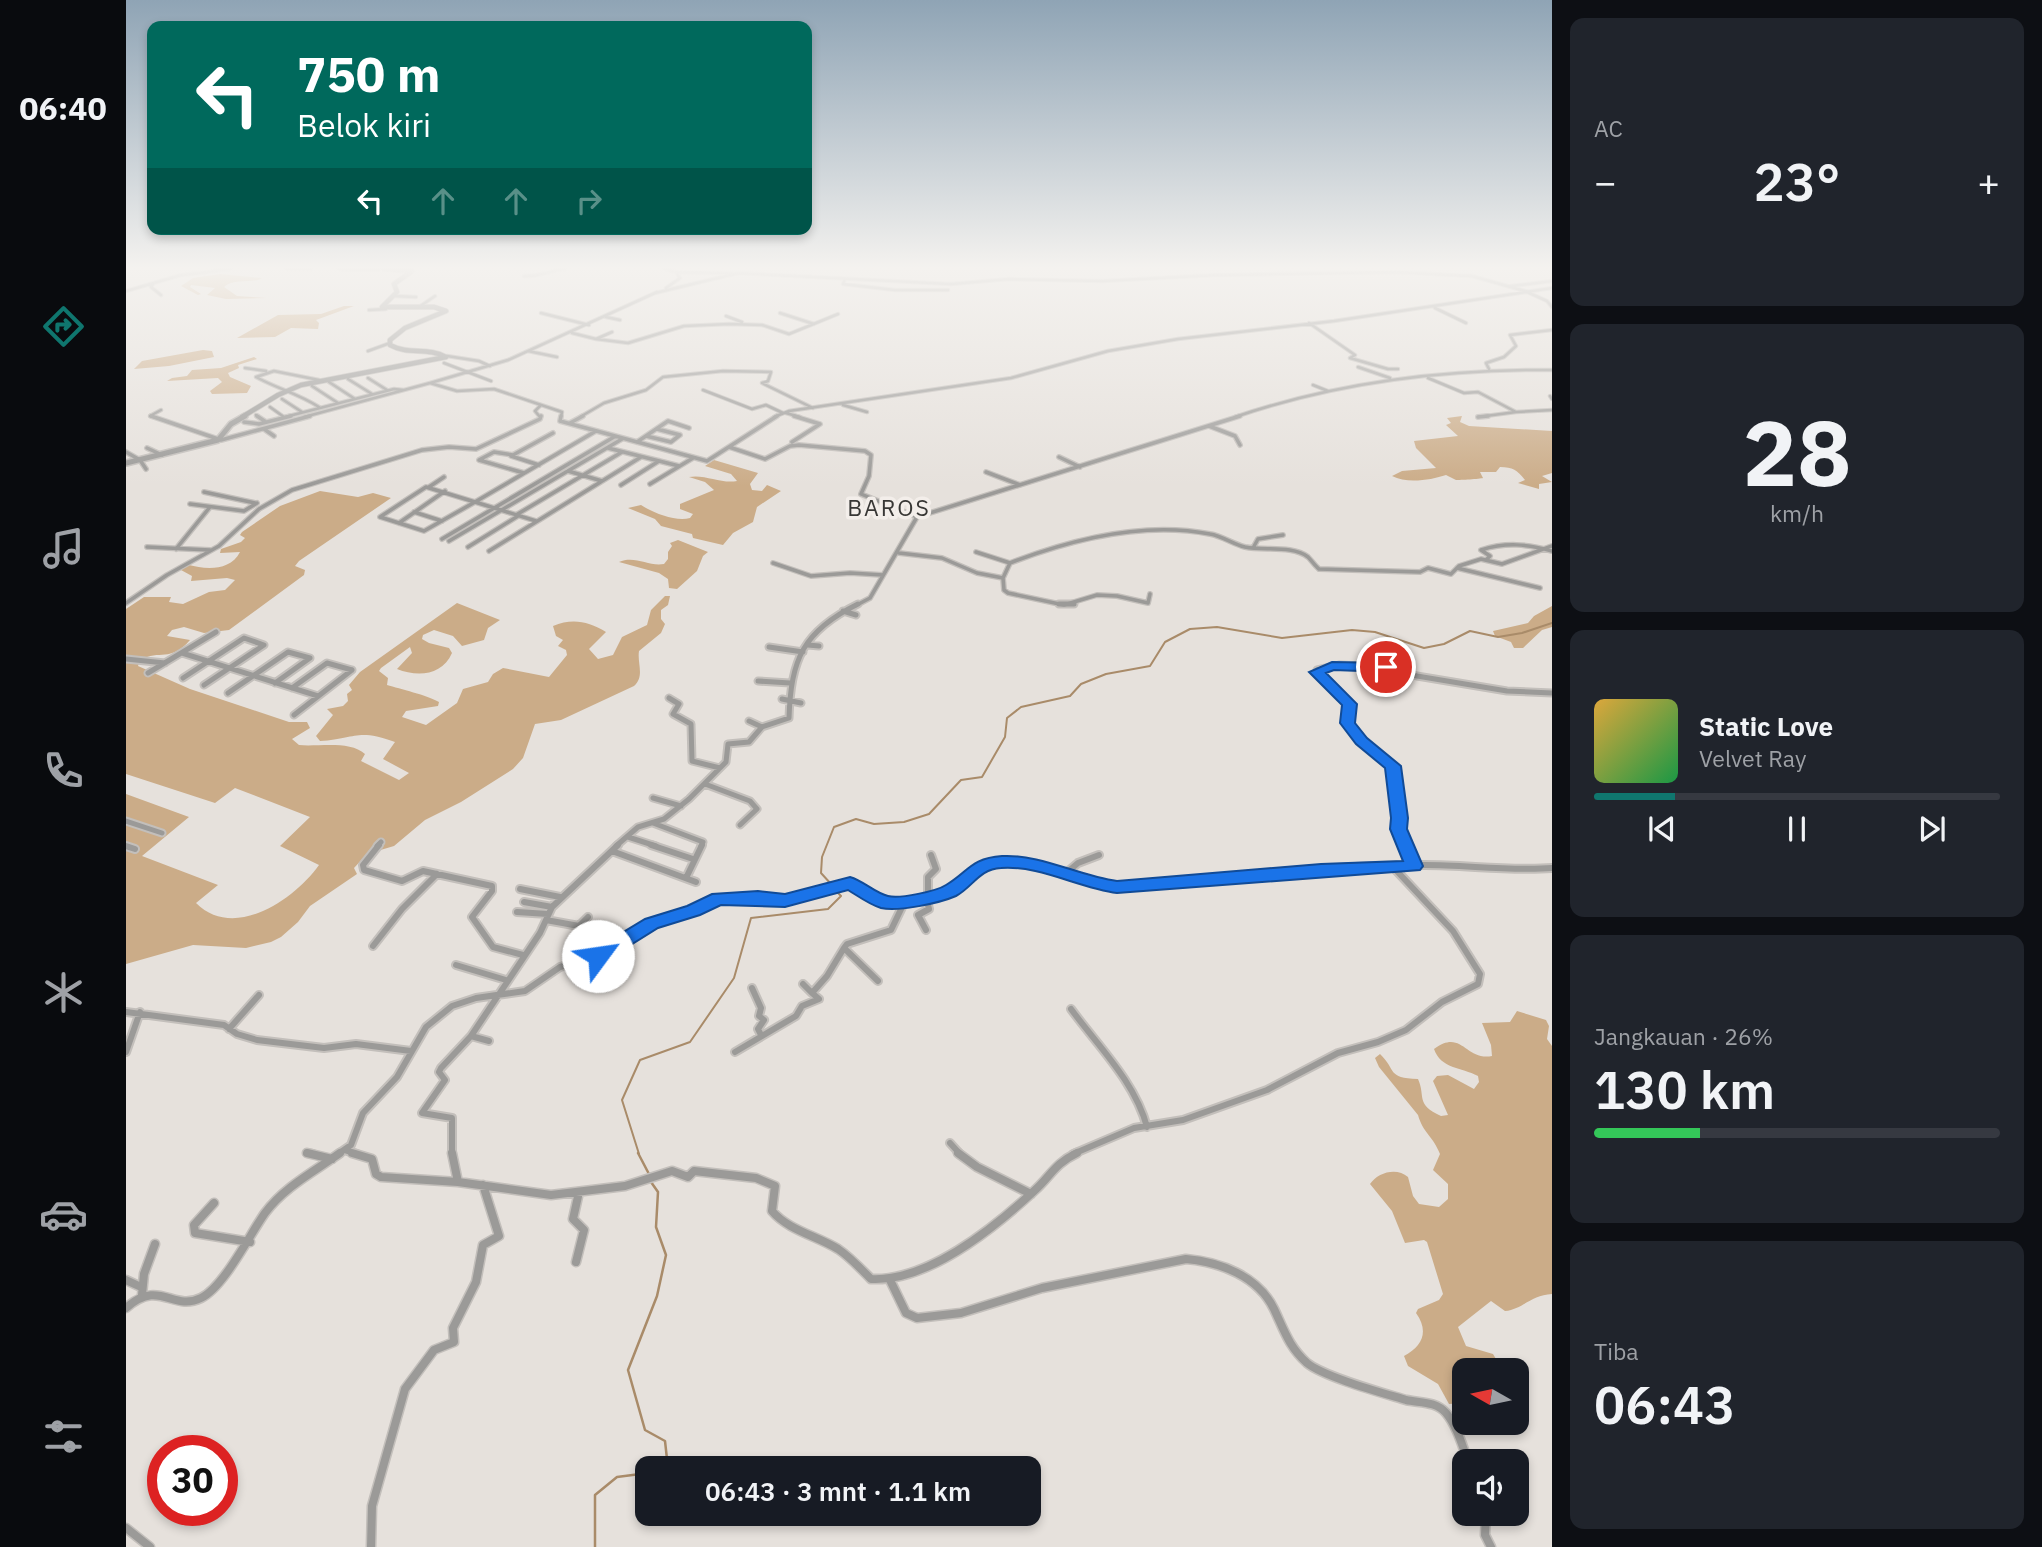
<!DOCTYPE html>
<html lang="id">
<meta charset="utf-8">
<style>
:root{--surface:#171b24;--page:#20242c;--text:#f1f3f6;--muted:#9ea1a6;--line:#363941;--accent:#0f766e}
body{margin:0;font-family:"IBM Plex Sans",sans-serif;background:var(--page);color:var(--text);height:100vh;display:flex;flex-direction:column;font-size:26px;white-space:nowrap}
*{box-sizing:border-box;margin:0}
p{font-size:23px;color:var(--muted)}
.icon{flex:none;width:38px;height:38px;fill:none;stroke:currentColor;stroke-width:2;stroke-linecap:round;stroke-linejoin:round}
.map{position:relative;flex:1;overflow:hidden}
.drawer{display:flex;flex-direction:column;gap:18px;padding:18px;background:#0d0f14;width:490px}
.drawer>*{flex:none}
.hud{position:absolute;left:21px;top:21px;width:665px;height:214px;border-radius:14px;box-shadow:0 4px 10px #0003;background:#00695c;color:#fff;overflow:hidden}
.needle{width:46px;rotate:279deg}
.tools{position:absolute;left:1326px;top:1358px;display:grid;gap:14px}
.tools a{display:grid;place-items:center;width:77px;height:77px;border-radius:14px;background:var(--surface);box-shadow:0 4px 10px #0003;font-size:35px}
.speed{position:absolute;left:21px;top:1435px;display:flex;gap:14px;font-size:35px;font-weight:700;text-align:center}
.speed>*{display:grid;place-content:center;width:91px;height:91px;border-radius:50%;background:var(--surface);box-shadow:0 4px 10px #0003;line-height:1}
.speed .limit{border:10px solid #d22;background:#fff;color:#111}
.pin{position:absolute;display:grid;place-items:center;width:60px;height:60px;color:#fff;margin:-30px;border:4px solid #fff;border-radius:50%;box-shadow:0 2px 7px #0007}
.me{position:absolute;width:77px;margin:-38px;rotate:59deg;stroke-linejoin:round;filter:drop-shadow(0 0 5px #0008)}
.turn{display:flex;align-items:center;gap:24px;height:147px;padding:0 35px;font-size:32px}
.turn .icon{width:91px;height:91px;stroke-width:2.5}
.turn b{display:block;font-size:49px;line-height:60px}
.lanes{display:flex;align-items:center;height:66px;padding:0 35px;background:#0003;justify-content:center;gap:35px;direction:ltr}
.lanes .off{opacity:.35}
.big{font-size:52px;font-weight:600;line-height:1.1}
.drawer .tile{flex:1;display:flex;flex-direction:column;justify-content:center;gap:10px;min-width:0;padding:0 24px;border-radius:14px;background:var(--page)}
.drawer .dial{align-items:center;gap:0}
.dial b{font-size:91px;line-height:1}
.song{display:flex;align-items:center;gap:21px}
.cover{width:84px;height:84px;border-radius:10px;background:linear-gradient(135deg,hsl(40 70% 55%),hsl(140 70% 35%))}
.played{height:7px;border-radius:4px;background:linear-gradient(90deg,var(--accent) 20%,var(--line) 20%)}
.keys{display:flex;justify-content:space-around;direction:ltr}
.heat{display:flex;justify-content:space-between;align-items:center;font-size:38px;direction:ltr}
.charge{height:10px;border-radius:5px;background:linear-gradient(90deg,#34c759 26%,var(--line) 0)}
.trip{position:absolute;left:509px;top:1456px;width:406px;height:70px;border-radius:14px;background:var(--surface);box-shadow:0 4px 10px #0003;font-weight:600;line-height:70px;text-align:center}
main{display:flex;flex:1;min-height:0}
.tab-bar{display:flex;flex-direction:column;width:126px;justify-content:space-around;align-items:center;background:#090b0e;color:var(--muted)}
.tab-bar .icon{width:49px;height:49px}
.tab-bar .selected{color:var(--accent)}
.tab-bar b{font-size:32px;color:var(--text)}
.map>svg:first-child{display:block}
.forest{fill:#cbac88}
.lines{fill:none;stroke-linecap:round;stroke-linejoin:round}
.stream-far1{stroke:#a98b69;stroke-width:2}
.stream{stroke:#a98b69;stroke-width:2.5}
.minor-far4-casing{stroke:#c3bfbb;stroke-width:4.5}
.minor-far3-casing{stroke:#c3bfbb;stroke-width:6}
.minor-far2-casing{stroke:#c3bfbb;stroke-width:9}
.minor-far1-casing{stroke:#c3bfbb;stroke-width:10}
.minor-casing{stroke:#c3bfbb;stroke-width:11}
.tertiary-far1-casing{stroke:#c3bfbb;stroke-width:6}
.tertiary-casing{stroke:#c3bfbb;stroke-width:8}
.minor-far4{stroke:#9b9a98;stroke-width:2.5}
.minor-far3{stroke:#9b9a98;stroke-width:3.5}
.minor-far2{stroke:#9b9a98;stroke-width:5}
.minor-far1{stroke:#9b9a98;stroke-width:6}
.minor{stroke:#9b9a98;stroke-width:8}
.tertiary-far1{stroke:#9b9a98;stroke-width:4.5}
.tertiary{stroke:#9b9a98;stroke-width:5}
.route{fill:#1a73e8;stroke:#114b97;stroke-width:2}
.labels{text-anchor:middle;stroke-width:7;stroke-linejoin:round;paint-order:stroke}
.far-quarter-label{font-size:23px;letter-spacing:2px;fill:#383735;stroke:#f3eeea}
</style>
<main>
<nav class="tab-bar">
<b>06:40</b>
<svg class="icon selected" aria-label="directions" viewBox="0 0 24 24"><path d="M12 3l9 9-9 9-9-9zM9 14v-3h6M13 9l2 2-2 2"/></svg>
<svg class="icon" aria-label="music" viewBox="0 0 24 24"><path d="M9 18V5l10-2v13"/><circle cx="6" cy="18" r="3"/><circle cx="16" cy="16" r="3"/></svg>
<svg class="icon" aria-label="phone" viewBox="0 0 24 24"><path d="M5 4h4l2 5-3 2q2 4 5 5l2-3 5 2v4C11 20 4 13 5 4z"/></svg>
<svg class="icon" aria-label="climate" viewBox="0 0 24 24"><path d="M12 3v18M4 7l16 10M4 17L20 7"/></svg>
<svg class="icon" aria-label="car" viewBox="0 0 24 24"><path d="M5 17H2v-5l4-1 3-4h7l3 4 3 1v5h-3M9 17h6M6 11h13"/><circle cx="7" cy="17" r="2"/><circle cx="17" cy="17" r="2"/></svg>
<svg class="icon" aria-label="filters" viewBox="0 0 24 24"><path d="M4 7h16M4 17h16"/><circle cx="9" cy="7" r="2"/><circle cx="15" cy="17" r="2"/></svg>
</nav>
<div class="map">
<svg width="1426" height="1547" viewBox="0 0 1426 1547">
<rect width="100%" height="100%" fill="#e6e1dc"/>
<path class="forest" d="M94 274 136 278C128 284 108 278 98 287L111 296 141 298 100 299 81 295 89 288 65 285 64 287 75 294 72 295 55 286 67 278Z
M218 306H228L190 320 193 323 192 329 165 328 149 337 111 338 152 315 195 314Z
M77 350 86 351 88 357 43 366 8 369 16 361Z
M128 357 131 359 112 365 113 368 102 373 104 377 125 386 121 393 86 394 84 391 96 382 92 378 41 381 46 378 61 376 66 370 95 368Z
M1336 416 1334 422 1343 426 1426 431V473L1416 476 1426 482 1413 484V489L1392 483 1399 480C1391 470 1387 467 1374 467L1370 472H1354L1357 478C1354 479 1334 480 1330 480L1320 475C1305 480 1281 484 1266 476L1276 471 1310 468 1290 448 1288 441 1332 436 1320 425 1325 423 1321 418Z
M588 460 632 473 624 484 626 490 636 491 641 485 655 491 631 507 627 522 607 533 597 545 567 538 566 534 535 526 529 519 502 508 515 505C527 513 550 522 564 518L567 514 554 509V504L588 490 579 482 563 477C579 474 595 484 611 481L605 474 579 466Z
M194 491 232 497 247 493 265 498 173 561 169 566 179 570 178 575 103 630 78 633 58 627 46 630 41 636 64 640C44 663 34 649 14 660L12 666 64 689 163 722H181L184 728 166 739 173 745C192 747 224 740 239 754L235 761 273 780 283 773 257 759 269 742C231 728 229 739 194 741L190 736 207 715 201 709 217 706 222 701 221 694 226 690 223 685 234 672 331 603 374 620 362 628 358 640 336 646 327 636 308 630 297 635 296 639 303 643 323 648 326 653C316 676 291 677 271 669L286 653 284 647 255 668 253 671 262 678 261 685C274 689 301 695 313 702L312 706 280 711 276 717 300 725 331 703 337 689 362 682 367 674 377 668 423 677 441 655 440 650 432 646 437 640 430 636 427 626C446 618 462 621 480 632L463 649 472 659 487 655 496 637 521 625 525 610 539 596H544L542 605 535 610V619L539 624 535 633 513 651C511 663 519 676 508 686L435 720 409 724 397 758 387 769 335 802 299 820 268 846 241 854 228 868 231 874 184 906 172 922 155 937 145 942 120 948 67 945 0 964V794L63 817 16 856 92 885 70 903C108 941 168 900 193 865L154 846 184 817 109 788 89 803 0 774V609L18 597H45L43 602 57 604 83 592 99 590 109 580 101 578 65 581 66 576 55 570 63 565C78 569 104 572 114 552L94 553 95 549 115 542 119 538 114 535 116 532 154 506Z
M552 540 582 552 577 556 571 571 551 589 543 588 542 579 533 573 493 562C509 555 523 567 538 564L542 559V552L546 546 544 543Z
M1426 606V627L1416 630 1397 648H1388L1385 642 1369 636 1367 631 1402 623 1408 616Z
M1391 1011 1420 1020 1423 1026 1421 1039 1426 1046V1294C1405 1295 1397 1309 1379 1311L1365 1301 1332 1327 1340 1346 1367 1354 1373 1364 1370 1370H1339V1403L1323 1404 1312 1384 1282 1366 1278 1356C1297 1346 1303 1331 1290 1313L1292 1309 1313 1300 1317 1294 1301 1242 1298 1240 1279 1243 1266 1211 1244 1184C1252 1172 1271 1167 1282 1177L1287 1196 1293 1204 1313 1207 1322 1199V1184L1307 1170 1314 1154C1307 1136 1297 1133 1292 1115L1253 1067 1249 1058 1254 1054C1271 1070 1260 1078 1292 1079 1300 1097 1289 1104 1315 1116L1322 1115 1307 1081 1311 1076 1322 1075 1348 1089 1353 1082 1352 1076C1335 1067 1315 1069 1308 1049 1336 1028 1339 1061 1366 1056L1365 1045 1356 1023 1384 1022Z"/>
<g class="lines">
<path class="stream-far1" d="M705 884 695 873 696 857 708 827 730 819 748 824 778 822 803 814 835 780 856 777 879 737 881 718 895 707 944 696 955 684 980 674 1024 666 1039 642 1064 629 1091 627 1156 638 1226 630 1249 632 1298 648 1318 644 1344 631 1372 637 1396 633 1426 623
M513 1154 496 1100 514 1060 564 1042 608 978 625 918 702 909 715 896 708 889"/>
<path class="stream" d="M512 1153 524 1176
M525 1182 532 1192 530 1227 540 1255 531 1296 502 1370 519 1430 539 1441 541 1459 528 1468
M469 1547V1495L491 1477 522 1473"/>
<g class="minor-far4-casing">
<path id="minor-far4" d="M161 269H185
M212 269 230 270
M539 269 550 272 554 278 540 288
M551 272 606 273
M398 276C412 277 425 270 439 269
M719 279 717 284 769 290H822
M27 284 25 287 35 295
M1385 286 1426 281
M0 291 55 275 105 269
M529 293 612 273 825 284 883 279 977 281 1088 275 1271 272 1346 276 1399 291 1421 301 1426 307
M269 296 290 297
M293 307 309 296
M1309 308 1340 323
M243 310 260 309
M415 313 463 325
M654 313 688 324
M600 316 616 322
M480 317 494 320
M1183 323 1229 355 1224 358 1262 369H1272
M446 333 470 339 486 332
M470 339 502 343 558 326 603 324 636 325 663 334 712 314
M242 351 264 343
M402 351 431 357
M321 356 353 361 364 366
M318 363 365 381
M1232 367 1264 378
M119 368 140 371
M1363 369 1360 363 1378 357 1390 346 1384 335 1426 330
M242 378 261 390
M1302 378 1338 393 1352 392 1390 412 1352 417
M222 379 246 394
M193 380 148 371 130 377C152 389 171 393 193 407
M203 382 229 399
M304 383 382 360 531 292
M1187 385 1202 391
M186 386 212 403
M577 390 626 409 640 405 657 413
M1424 396 1426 399
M156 399 176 412
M717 405 741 412
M414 406 409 411 414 417
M144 407 158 417
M1390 412 1426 410
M660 413 674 417
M130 415 133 417
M28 417 24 416 35 410
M159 417 268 389 278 390
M178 417 304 383 331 391 368 389 436 412 435 417
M454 417 478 403 520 390 537 377 597 371 645 372 642 381 636 383 687 408
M648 417 663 411 885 378 982 351 1052 339 1208 321 1426 288
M1109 417C1212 382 1318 369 1426 370"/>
</g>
<g class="minor-far3-casing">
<path id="minor-far3" d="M25 416 95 440 184 416
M131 416 140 422
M435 416 434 421 581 461 651 416
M1352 417 1362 416
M118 422 133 424 165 416
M444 423 457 416
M1083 426 1109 436 1114 445
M138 429 148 436
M531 429 554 435
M520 436 545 442 554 435
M511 442 542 421 563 428
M666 442 694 424 668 416
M603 447 639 459 664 446 673 445 739 451 745 455 743 476 735 494 791 517
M21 448 36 455
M482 448 553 466
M0 452 14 460 20 469
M385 456 413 465
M933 457 954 467
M442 471 476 481
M860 472 894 485
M398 473 353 460 368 452 387 455 427 433
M524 484 567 458
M495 485 533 461
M300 487 349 502 298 531 254 517Z
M303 487 318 477
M78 492 129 503
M349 502 410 521
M349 502 470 431
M64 504 118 511 131 503
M288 512 316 521
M390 515 496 452
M273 523 319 491
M316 539 488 437
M323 541 496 439
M21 547 84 550
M342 547 392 516
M1127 548 1132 539 1157 535
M50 549 84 507
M363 551 515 457
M850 552 884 563
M773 553 816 558 851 573 877 578 878 590 882 593 938 605 971 595 991 596 1022 603 1024 594
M1360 560 1364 556 1355 550C1380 542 1401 544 1426 551
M647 563 685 576 724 573 757 575
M1331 568 1414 588
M877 578 884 563C946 539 1017 521 1084 534 1096 536 1107 544 1119 547 1138 551 1166 545 1182 557 1186 561 1189 566 1193 569L1294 572 1302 568 1325 574 1333 566 1355 559 1376 564 1426 546
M0 603 41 575 93 546 133 509 166 490 296 450 323 447 350 449 414 419 415 416
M729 606 744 598 791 517 1114 416"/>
</g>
<g class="minor-far2-casing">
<path id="minor-far2" d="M933 604H948
M717 611 730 615
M682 645 693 646
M643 647 677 652
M56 653 192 696
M0 659 39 663
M22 673 90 632
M57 678 118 638 138 645 78 685
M632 681 664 683
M166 688 201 663 226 670
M102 693 162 652 184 658 149 683
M543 698 553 704 547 714 565 724 566 761 594 768
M656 699 675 703
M168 715 226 670
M623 721 636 727
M579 784 624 801 631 809 614 825
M527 798 555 806
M0 821 36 833
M527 823 577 842 575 846
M502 837 530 846
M251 846 255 842
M490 846 512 827 538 819 563 799 600 762 602 744 623 742 636 727 663 718C665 659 677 631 732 604
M1279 846 1272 818 1267 767 1233 737 1221 720 1224 704 1192 675 1191 670 1214 665 1260 667 1291 676 1381 691 1426 693"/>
</g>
<g class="minor-far1-casing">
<path id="minor-far1" d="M253 845 237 865 238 870 276 881 297 871 366 886V891L346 917 367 947 397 955
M525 845 567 859
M1278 845 1288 866
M0 846 9 849
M486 851 570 882
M939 874 952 863 973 855
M560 878 576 845
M394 889 434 897
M800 897 803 909 792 915 800 930
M802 897V877L810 869 805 855
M398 902 426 907
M391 912 422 914
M420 920 453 926 462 917
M247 946 276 909 311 874
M718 948 721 944 765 930 778 903
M330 965 380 980
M677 984 686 993 701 976 718 948 752 981
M626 988 635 1008 633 1016 638 1020 632 1029 635 1035
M945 1009C972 1046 1009 1082 1021 1127
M0 1012 98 1025 111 1034 131 1040 198 1048 230 1044 285 1051
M103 1029 133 995
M363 1041 345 1036 414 933 426 907 492 845
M0 1052 14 1012
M609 1052 670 1016 676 1006 693 999 686 993
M824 1143 834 1154
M218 1150 231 1154
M181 1153 187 1154
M212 1154 225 1145 237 1113 271 1077 300 1027 326 1006 350 998 399 991 434 967 472 956 526 924 568 910 592 898 658 901 724 883C737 888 748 901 762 903 780 906 810 900 825 891 844 880 852 864 875 862 915 859 952 882 991 887 1093 879 1196 865 1299 865 1341 865 1383 871 1426 868
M326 1154V1118L296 1113 319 1080 313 1072 315 1068 345 1036
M947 1154 1008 1128 1057 1120 1141 1090 1212 1053 1252 1042 1280 1030 1316 1002 1352 984 1354 974 1327 931 1268 868"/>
</g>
<g class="minor-casing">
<path id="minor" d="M181 1153 206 1159
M226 1153 246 1159 250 1174 255 1177 332 1182 425 1195 499 1186 546 1171 562 1177 568 1171 630 1178 649 1186 646 1211C662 1230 691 1236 712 1249 724 1257 735 1269 745 1279 801 1282 868 1228 908 1191 925 1176 928 1164 951 1153
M326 1153 332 1182
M832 1153 851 1167 905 1194
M88 1203 68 1225 69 1233 124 1242
M450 1262 458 1230 447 1219 453 1192
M0 1280 15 1287
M764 1280 780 1313 791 1318 835 1313 916 1288 1060 1259C1094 1262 1132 1276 1148 1309 1158 1330 1163 1347 1181 1363 1198 1377 1257 1393 1280 1400 1294 1403 1310 1401 1320 1413 1331 1426 1336 1445 1342 1461
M16 1295 18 1274 29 1244
M0 1308C34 1278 46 1312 75 1298 98 1287 124 1234 139 1213 158 1187 189 1171 214 1153
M1360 1514 1359 1535 1365 1547
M0 1528 24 1547
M245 1547 246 1506 279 1389 308 1350 328 1342 327 1328 350 1282 357 1245 373 1236 357 1185"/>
</g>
<g class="tertiary-far1-casing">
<path id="tertiary-far1" d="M226 269H252
M116 417 152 395 175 385 320 357C302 347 282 355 264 345V340L279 328 320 311 308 307H256L271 292 268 284 286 271 258 269"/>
</g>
<g class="tertiary-casing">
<path id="tertiary" d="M0 463 92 440 105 424 119 416"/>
</g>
<use href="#minor-far4" class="minor-far4"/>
<use href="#minor-far3" class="minor-far3"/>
<use href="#minor-far2" class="minor-far2"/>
<use href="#minor-far1" class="minor-far1"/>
<use href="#minor" class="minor"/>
<use href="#tertiary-far1" class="tertiary-far1"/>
<use href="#tertiary" class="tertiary"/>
</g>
<linearGradient id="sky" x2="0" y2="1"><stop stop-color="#8fa4b5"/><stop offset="0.55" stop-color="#f4f2ef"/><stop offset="1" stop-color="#f4f2ef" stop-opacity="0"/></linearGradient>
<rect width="1426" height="486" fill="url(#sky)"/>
<path class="route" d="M1206 662 1260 663 1267 667 1260 672 1208 670 1200 673 1231 704 1229 723 1241 738 1275 766 1282 818 1281 829 1297 866 1294 870 991 893C953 888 913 865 875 868 853 869 847 887 830 896 814 903 772 912 755 908 744 905 732 896 722 890L659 907 595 905 574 915 532 928 479 961H466L463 956 466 951 519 919 561 906 586 894 632 891 659 894 724 877C738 881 749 893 762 896 774 899 811 891 820 885 842 872 845 858 876 856 915 854 953 876 991 881L1195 864 1277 861 1264 829 1265 818 1259 768 1230 744 1214 723 1216 705 1183 672Z"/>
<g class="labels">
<g class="far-quarter-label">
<text x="763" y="516">BAROS</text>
</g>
</g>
</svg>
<div class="tools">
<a><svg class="needle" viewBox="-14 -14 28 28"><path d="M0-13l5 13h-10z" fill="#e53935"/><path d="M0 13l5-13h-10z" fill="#9ea1a6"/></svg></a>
<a><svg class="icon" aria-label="sound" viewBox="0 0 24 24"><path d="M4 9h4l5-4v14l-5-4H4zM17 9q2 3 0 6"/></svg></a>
</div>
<div class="speed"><div class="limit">30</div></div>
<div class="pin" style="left:1260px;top:667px;background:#d93025"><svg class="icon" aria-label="arrive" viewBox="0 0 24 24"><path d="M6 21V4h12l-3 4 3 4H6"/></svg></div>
<svg class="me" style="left:472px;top:956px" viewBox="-20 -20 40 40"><circle r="19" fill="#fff"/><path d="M0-13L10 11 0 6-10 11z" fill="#1a73e8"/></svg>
<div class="trip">06:43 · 3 mnt · 1.1 km</div>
<div class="hud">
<div class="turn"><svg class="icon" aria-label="left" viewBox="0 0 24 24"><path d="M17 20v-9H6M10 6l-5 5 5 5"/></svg><div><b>750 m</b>Belok kiri</div></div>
<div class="lanes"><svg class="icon" aria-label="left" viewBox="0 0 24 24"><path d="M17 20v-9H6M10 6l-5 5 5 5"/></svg><svg class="icon off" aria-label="ahead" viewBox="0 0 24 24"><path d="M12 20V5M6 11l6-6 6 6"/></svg><svg class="icon off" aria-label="ahead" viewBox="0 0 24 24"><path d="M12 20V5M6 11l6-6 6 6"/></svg><svg class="icon off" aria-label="right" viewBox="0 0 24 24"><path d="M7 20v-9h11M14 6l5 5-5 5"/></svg></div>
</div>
</div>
<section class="drawer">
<div class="tile"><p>AC</p>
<div class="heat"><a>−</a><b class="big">23°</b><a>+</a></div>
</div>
<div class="tile dial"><b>28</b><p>km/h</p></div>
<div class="tile">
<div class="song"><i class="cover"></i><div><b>Static Love</b><p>Velvet Ray</p></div></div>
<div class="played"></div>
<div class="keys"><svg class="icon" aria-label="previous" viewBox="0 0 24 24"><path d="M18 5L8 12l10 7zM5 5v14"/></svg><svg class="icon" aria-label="pause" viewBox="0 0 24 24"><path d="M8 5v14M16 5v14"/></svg><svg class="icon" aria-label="next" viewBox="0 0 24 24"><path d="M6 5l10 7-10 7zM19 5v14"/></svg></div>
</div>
<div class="tile"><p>Jangkauan · 26%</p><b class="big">130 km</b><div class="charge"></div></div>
<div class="tile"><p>Tiba</p><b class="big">06:43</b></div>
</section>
</main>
